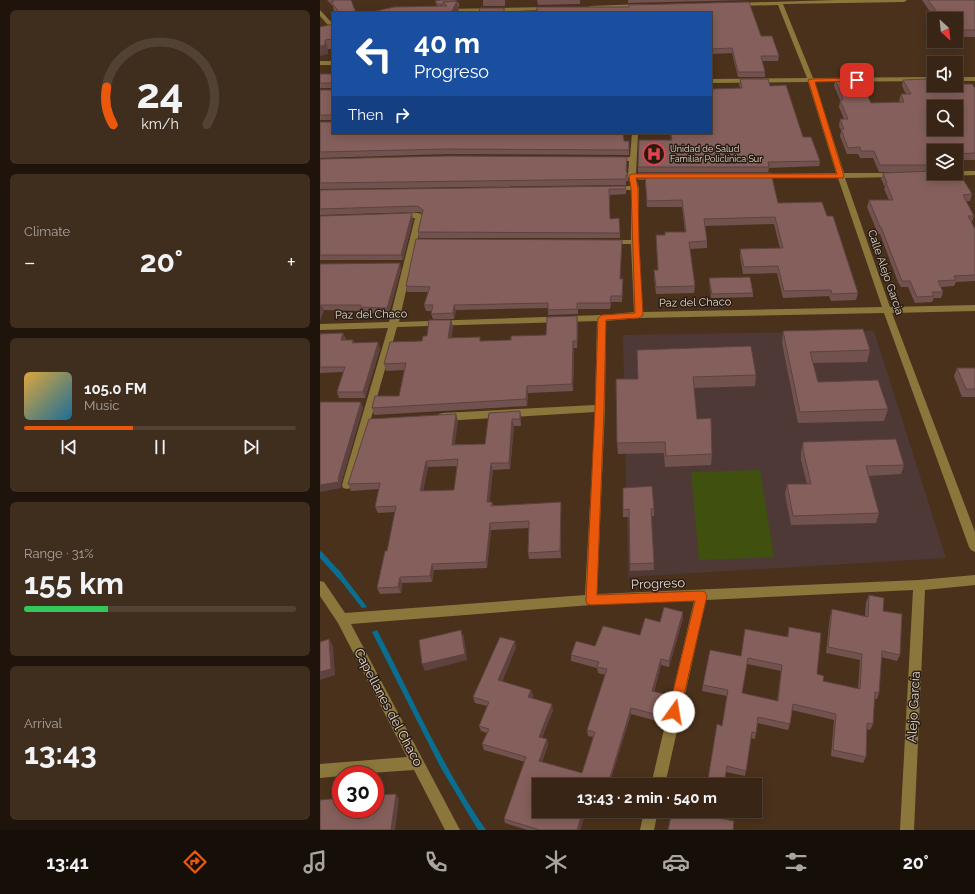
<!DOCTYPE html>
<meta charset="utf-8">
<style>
:root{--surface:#382515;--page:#3f2d1e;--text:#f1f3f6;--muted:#aba5a0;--line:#524234;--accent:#ea580c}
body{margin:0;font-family:Raleway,sans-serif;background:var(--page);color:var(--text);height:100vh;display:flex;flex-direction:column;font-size:15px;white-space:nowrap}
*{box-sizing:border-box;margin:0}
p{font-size:13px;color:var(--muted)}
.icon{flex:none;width:22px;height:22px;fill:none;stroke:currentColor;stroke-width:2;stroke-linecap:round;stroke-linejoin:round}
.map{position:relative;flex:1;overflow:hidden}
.drawer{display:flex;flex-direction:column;gap:10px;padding:10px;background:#1f140c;width:320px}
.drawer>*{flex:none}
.top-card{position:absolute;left:12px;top:12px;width:380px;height:122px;border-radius:0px;box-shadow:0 2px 10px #0003,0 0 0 1px var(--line);background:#1a4fa0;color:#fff;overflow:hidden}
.needle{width:26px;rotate:153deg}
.fabs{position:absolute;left:607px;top:12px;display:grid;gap:8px}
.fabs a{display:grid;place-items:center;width:36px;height:36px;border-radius:0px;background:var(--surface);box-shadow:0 2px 10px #0003,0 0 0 1px var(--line);font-size:20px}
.speed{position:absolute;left:12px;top:766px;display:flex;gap:8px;font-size:20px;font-weight:700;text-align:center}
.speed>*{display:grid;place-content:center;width:52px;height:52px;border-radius:50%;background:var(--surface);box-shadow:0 2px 10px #0003,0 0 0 1px var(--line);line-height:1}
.speed .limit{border:6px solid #d22;background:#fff;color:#111}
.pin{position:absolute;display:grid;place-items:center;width:34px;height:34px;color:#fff;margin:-17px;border-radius:8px;box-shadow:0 2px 6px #0006}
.me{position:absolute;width:44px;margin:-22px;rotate:13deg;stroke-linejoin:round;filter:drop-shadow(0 0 3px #0008)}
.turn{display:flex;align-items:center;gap:14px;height:84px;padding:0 16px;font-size:18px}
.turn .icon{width:52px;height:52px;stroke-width:2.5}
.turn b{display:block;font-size:28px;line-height:34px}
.then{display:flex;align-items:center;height:38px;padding:0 16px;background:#0003;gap:8px;font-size:15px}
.big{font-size:30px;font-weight:700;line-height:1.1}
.drawer .tile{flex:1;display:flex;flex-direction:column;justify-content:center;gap:6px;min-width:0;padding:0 14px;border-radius:6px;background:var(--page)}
.drawer .dial{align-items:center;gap:0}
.dial svg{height:104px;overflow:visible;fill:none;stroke:var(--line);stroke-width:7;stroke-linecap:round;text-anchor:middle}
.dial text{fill:var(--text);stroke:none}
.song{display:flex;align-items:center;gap:12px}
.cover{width:48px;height:48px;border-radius:6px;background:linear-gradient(135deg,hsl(40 70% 55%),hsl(200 70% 35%))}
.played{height:4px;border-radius:2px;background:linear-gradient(90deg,var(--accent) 40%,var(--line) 40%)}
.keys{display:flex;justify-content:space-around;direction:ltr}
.heat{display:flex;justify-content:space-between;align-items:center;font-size:22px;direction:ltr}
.charge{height:6px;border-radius:3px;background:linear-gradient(90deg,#34c759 31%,var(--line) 0)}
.trip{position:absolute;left:212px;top:778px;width:230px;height:40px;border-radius:0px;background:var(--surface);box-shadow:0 2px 10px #0003,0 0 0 1px var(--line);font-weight:700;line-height:40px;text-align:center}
.menu{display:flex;height:64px;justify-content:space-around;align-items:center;background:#160f08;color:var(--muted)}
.menu .icon{width:28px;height:28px}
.menu .active{color:var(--accent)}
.menu b{font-size:18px;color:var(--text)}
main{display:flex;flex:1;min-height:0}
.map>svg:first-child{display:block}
.education{fill:#4e3937}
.green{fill:#3f500f}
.water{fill:#0a6e91}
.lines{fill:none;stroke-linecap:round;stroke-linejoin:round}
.stream{fill:#0a6e91;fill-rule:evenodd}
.minor{fill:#8b773c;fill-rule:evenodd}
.wall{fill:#72524e;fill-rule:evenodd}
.shaded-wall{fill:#5d4240}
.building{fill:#855f5b;stroke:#5d4240;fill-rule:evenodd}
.route{fill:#ea580c;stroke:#983908}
.labels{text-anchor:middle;stroke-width:3;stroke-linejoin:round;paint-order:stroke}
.far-poi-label{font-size:9px;fill:#e6d6c9;stroke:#271c13;text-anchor:start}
.street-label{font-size:11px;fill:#e6d6c9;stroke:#271c13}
.near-street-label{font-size:13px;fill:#e6d6c9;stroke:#271c13}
</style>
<main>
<section class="drawer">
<div class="tile dial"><svg viewBox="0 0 100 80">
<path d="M14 69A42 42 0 1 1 86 69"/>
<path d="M14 69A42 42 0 0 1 9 40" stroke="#ea580c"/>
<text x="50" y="56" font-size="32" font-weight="700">24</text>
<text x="50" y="72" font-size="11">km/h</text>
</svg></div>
<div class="tile"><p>Climate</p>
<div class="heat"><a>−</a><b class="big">20°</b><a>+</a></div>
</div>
<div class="tile">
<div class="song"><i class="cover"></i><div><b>105.0 FM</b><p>Music</p></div></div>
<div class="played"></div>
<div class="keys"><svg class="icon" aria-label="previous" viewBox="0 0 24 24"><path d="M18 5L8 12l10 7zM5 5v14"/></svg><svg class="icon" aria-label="pause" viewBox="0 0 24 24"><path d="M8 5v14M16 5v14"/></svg><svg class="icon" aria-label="next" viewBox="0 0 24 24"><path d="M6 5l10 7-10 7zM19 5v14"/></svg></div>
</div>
<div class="tile"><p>Range · 31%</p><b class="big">155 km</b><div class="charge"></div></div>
<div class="tile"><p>Arrival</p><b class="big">13:43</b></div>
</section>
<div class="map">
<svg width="655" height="830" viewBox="0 0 655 830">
<rect width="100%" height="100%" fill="#4a311c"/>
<path class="education" d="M554 331 626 558 308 577 303 335Z"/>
<path class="green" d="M440 470 454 557 379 560 371 472Z"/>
<path class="water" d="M18 569 47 607 42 608 14 572Z
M57 630C91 695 124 770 166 830H158L121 768 52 632Z"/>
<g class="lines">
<path class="stream" d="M0 551 2 552 22 574 23 576 22 578 20 579 18 578 0 558Z"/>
<path class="minor" d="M516 0H587L584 2 463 4 493 78 614 77V81L495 82 524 173H575L579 175 575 177 525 178 570 307 655 305V311L572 313 655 532V552L651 550 649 547 564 313 319 318 286 321 285 408 277 594 599 580 655 575V585L605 590 594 830H580L593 590 386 600 345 785H331L374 601 271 605 31 624 140 830H125L94 770 21 775V776L0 778V764L87 757 18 623 0 596V581L4 582 25 613 265 595 275 412 123 421 119 420 118 417 119 414 123 413 275 405 277 321 77 327 32 485 31 488 27 489 23 488 22 485 68 328 0 330V324L69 322 95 218H80L76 216C81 212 98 211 103 215L79 322 282 315 314 312 311 244H289L285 242 289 240H311V190H292L288 188 292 186H311L308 176 309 161H294L290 159 294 157H310L312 133H318L316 174H331L335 176 331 178H316L319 188V242L323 312 562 307 518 178H439L435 176 439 174 516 173 488 82 391 83V79L487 78 458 5 416 6 414 5V3Z
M322 4 324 5V7L270 10 267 8 270 6Z
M232 7V9L230 10 126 13 123 11 126 9Z
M0 10 12 23V25H8L0 16Z
M0 61H13V65H0Z
M636 77H655V81H636Z
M636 171H655V175L627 176 623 174 636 173Z
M324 811H338L334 830H320Z"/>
</g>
<path class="wall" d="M7 0H31L36 13H16L14 11 13 6Z
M163 0H185V6H163Z
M217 0H260V4L218 5Z
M308 0H427L308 3Z
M602 0H655V37H636V19H615Z
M115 1 137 2 139 3V7H138L139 13H131L117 6 116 4Z
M429 2 441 36H452L459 56 458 61H442L445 72V77H418L412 53 391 54V13H159L160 8H184L185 12 217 11V7H309V5Z
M13 24V49H8V54L0 27Z
M0 74H13V133H304V141H309V155L127 154 0 158V122H11L12 120H0V90H12V88H0Z
M420 79 450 86 483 137 500 161 499 166 449 168 448 172H318V167L351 140 350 133H391L392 89 420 88 419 84Z
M515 80 539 84 551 103 580 102 579 101 581 94H586L582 86 583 80 610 85 655 88V160H636V151H614V173L652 194 650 201H646L654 216 652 222H651L655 229V281L636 282 634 286 621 287 623 292 621 298H614L612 302 595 303 588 287H581L578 282 560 234H558L547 207 549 200H569L564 189 565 187 561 179 563 173 607 172H559L553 158H540L538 154H527L520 136 521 131 519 126 520 119H524L519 107 520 101V100L514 86Z
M0 159 307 162V172L308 175V181H306V185L0 189Z
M318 173H451L458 203 507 216 538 293 536 300 511 301 509 296 463 298 457 273 423 274 420 256V249L460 248 454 224 385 226 387 241V248L370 249 375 286 374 293 336 294 334 277V270H338L336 235H345L365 232 362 207H327L325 180H318Z
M306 186V194L290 195V219L300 233V238H99L98 232 102 214 100 212 0 215V190Z
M0 216 93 219 83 260H0Z
M302 240 300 279 303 284 302 302H291L290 309H258V314L228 315V308L136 310 134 319H113L111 314 112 311H106L104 305 108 292H87L86 286Z
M0 264 81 269 69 313H41V311L4 310 0 320Z
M389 278 433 293V297L391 298 389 281Z
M131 320 133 327 131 338 161 341 191 340 226 335 258 323 257 348H254L253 391 208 393 207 406 54 415 52 408 79 396 84 370 66 371 64 364 102 341 107 336Z
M463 331 550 350 547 362 493 363 498 382 568 409 564 421 478 423 462 343Z
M23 333 26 339 25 340H33L34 343 60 349 45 398H19L17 392 23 372 0 373V334Z
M317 350 436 375 435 386 374 388 377 419 392 454 391 465 345 467 344 453 298 454 297 443 318 379Z
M637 368H655V397H642L634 376Z
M169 413 201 417V426H194L190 469 173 470 169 502H172L173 505 241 508V558L209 559 208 553 209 528 171 530 167 568 114 570 112 582 82 583 81 593 60 594 57 588 67 551 75 512 58 513 55 507 59 489 31 491 28 484 138 421 134 444H165ZM137 466 134 490 103 491 108 467Z
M483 442 584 465 581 474 548 476 559 513 556 523 471 525 465 494 467 484H487L481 460V452Z
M303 488 334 508V516H331L334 570 310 571 309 517H303Z
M549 595 563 611 580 655 577 661 561 657 559 693 557 699H554L553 724 550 730 547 729 546 757 543 763 511 756 514 720 472 710 470 724 468 730 438 723 435 739 431 738 425 776 406 772 407 696 382 691 383 685 420 656 467 637 469 627 497 674 503 681 538 689 540 660 506 653 510 616 512 609 545 616 546 602ZM427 664 461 671 457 701 422 693Z
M363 618 349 667 341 665 334 692 344 694 343 700 337 721 311 714 290 781 219 811H266L260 830H207L185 823 184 819 205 762 164 750 162 744 167 733 161 731 159 726 167 706 155 703 153 697 196 647 182 682 211 690 213 696 212 698 233 710 222 738 227 739 228 745 222 762 262 773 273 737 268 736 267 730 286 675 278 673 277 668 251 661V655L275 646 320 635 340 622Z
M289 811H296L295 813Z"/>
<path class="shaded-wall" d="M137 1 139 13H131Z
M5 40 8 49V54L0 56V46Z
M92 213 93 219 83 260 81 255Z
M80 263 81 269 69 313 67 308Z
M1 305 4 310 0 320V308Z
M134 305 136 310 134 319 133 313Z
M257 316 258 323 257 348Z
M131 320 133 327 130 345 128 338Z
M23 333 26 339 23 346 21 340Z
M253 341 254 348 253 391 252 384Z
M58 343 60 349 45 398 43 392Z
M207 386 208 393 207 406 206 399Z
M41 402 43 408 21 485V488L0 492V485L18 479Z
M200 411 201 417V426L200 419Z
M136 414 138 421 134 451 132 445Z
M192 419 194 426 190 469 189 463Z
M106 461 108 467 102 497 100 491Z
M171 463 173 470 169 508 167 502Z
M241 502V558L240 551Z
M170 523 171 530 167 568 166 562Z
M112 564 114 570 112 582 110 576Z
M80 577 82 583 81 593 78 587Z
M363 612V618L349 667V661Z
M141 630 144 637 147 660 105 671 102 664Z
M9 639 13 646 15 675 0 680V672Z
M195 641 196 647 180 686 178 680Z
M341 659V665L332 697V691Z
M211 690 213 696 210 703 208 697Z
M344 694 343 700 337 721 338 715Z
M232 704 233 710 220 743 219 737Z
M311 708V714L289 785V781Z
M227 739 228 745 220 766 219 761Z
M76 794 79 799 75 830H71Z
M263 811H266L260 830H257Z"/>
<path class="building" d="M12 0H31L36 13H20L11 2H14Z
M121 0H135L137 1 123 2V4H118L115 1Z
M608 0H655V30H638L636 28V19H629L624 12H617Z
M137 1 131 13H47L74 7 127 6 123 2Z
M429 2 441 36H452L459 56H441L445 72H418L412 48 391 49V13H159L160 8H184V12L217 11V7H309V5Z
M13 24V39L5 40V45L0 46V27Z
M0 74H13V85L12 83H0Z
M420 79H448L450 86 466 85 483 137H491L500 161 448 162 449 167H318L319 140H352L351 133H391V86L392 89 422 88Z
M536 79 539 84H542L551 103 584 102 581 94H591L583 80 606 79 610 85H636V84H652L655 88V153L636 154V151H614V165H560L554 151H541L540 147 528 148 521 129H524L520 119H528L520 100H523L521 93 515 80ZM614 107H636V129H614Z
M13 85V133H303L304 141H309V150L126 149 0 152V122H11L13 117 11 115H0V90H12Z
M126 156 307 157 306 170 308 175H306V179L0 183V159Z
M614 171V173H636V171H638L652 194 643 195 654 216H648L655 229V275L634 276 636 280 618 281 623 292H612L614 296 597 297 590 281H582L580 276 561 227H560L549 200H573L566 183H567L563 173Z
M318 173H451L458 203 502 202 507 216H513L538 293 512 294 511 290 464 291 458 266 424 267 420 249 463 248 455 217 384 219 387 241 369 242 375 286 336 287 334 270H338L336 235H345V232H366L362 200 327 201 325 174Z
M306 186 305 189H289L290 219 299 218 300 233 98 232 103 210 98 206 0 209V190Z
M92 213 81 255H0V216Z
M96 239 302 240 300 279H303L302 296H291L290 303H257V309L228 310V303L134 305 133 313 111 314 113 305H104L110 287 86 286Z
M80 263 67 308 40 307 41 305H1L0 308V264Z
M430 277 433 293 392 294 389 278Z
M257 316V341H253L252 384 207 386 206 399 52 408 55 396H79L86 363 64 364 70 342 102 341 103 336H107L109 320H131L128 338 160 337V341L191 340V336L226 335 227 317Z
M543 329 550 350 490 352 498 382 558 380 568 409 480 412 463 331Z
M23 333 21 340H33L32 343 58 342V343L43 392H17L25 367H0V334Z
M431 346 436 375 373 377 377 419 391 418 392 454 346 456 345 442 297 443 296 379H318L317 350Z
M637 368H655V389H646Z
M0 402H41L18 479 19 482 0 485Z
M200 411V419H192L189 463H171L167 502H172L171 506 241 502 240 551 208 553 209 521 170 523 166 562 112 564 110 576 80 577 78 587 57 588 65 551H67L76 506 55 507 60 483 28 484 49 419 136 414 132 445 165 444 169 413ZM138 459 134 490 100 491 106 461Z
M576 439 584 465 546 466 559 513 473 516 467 484H491L483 450V442Z
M332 486 334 508 331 509 334 563 310 564 309 509 303 510V488Z
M549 595 564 598 563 611 582 614 580 655 562 651 559 693 555 692 553 724 547 723 546 757 513 750 516 714 473 704 470 724 438 717 436 733 432 732 426 771 407 766 404 785H387L397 724 402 726 408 690 383 685 390 650 421 656 425 629 468 637 469 627 501 633 497 674 504 676 503 681 540 689 542 654 508 647 512 609 548 617ZM428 658 462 665 458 701 422 693Z
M344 607 363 612 349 661 341 659 332 691 344 694 338 715 311 708 289 781 302 785H219V811H263L257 830H220L184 819 206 757 162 744 169 729 159 726 169 702 153 697 180 637 195 641 178 680 211 690 208 697 232 704 219 737 227 739 219 761 262 773 275 732 267 730 287 669 277 667 279 662 251 655 256 641 275 646 283 626 320 635 325 618 340 622Z
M141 630 145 654 102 664 99 640Z
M9 639 11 669 0 672V642Z
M76 794 71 830H0V800L21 798V809H55V795Z
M352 811H399L398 818 414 821 413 830H348Z"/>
<path class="route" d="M537 78 540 80 539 81 495 82 524 176 523 178H316L318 188 319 242 323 315 319 318 286 320 284 408 277 595 381 591 385 592 387 596 360 712 359 716 354 718 350 716 348 712 375 601 271 605 267 604 266 600 275 408 278 318 282 315 315 313 311 188 309 176 312 174H517L488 80 491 79Z"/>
<defs>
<g id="hospital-ring" transform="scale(1.15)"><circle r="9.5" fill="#271c13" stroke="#e0444e" stroke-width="1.5"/><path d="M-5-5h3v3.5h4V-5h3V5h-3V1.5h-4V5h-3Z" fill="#e0444e"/></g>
</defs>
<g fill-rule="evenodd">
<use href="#hospital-ring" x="334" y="154"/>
</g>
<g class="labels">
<g class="far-poi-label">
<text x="350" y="152">Unidad de Salud<tspan x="350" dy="10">Familiar Policlínica Sur</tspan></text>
</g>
<g class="street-label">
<text transform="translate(566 272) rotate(71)" y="4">Calle Alejo Garcia</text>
<text transform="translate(375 302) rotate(-1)" y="4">Paz del Chaco</text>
<text transform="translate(51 314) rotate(-1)" y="4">Paz del Chaco</text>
</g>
<g class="near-street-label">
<text transform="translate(338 583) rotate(-2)" y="5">Progreso</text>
<text transform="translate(69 707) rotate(62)" y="5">Capellanes del Chaco</text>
<text transform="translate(593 707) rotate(-87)" y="5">Alejo García</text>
</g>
</g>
</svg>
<div class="fabs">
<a><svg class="needle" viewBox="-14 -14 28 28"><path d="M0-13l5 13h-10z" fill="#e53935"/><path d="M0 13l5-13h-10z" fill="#aba5a0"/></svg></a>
<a><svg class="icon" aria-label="sound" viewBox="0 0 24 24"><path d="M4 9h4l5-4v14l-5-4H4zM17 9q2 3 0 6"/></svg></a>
<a><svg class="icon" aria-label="search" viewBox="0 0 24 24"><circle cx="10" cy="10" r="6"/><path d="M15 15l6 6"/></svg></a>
<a><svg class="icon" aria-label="layers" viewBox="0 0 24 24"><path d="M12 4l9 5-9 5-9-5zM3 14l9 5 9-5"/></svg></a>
</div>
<div class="speed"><div class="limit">30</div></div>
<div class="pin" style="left:537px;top:80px;background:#d93025"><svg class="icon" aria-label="arrive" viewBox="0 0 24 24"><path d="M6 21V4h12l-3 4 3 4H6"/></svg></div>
<svg class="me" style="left:354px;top:712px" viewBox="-20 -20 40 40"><circle r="19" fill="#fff"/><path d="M0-13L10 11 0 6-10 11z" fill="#ea580c"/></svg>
<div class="trip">13:43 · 2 min · 540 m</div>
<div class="top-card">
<div class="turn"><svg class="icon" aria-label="left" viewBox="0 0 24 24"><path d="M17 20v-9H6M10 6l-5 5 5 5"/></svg><div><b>40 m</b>Progreso</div></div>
<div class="then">Then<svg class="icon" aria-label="right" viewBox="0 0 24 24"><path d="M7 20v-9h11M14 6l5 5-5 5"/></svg></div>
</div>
</div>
</main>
<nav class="menu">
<b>13:41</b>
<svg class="icon active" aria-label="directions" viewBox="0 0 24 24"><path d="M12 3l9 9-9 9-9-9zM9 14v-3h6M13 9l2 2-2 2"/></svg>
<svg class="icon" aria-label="music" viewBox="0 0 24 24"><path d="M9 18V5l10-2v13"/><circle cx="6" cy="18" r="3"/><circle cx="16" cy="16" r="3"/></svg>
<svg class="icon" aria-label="phone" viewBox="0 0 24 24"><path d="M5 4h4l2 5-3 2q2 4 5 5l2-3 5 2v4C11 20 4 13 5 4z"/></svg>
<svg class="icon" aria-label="climate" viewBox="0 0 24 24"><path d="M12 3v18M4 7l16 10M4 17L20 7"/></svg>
<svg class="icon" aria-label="car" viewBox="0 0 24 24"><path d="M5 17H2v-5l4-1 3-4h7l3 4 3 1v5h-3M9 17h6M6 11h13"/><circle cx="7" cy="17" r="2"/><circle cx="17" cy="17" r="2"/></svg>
<svg class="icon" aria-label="filters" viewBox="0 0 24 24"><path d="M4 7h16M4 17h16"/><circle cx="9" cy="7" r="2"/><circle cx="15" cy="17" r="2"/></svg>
<b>20°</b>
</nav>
